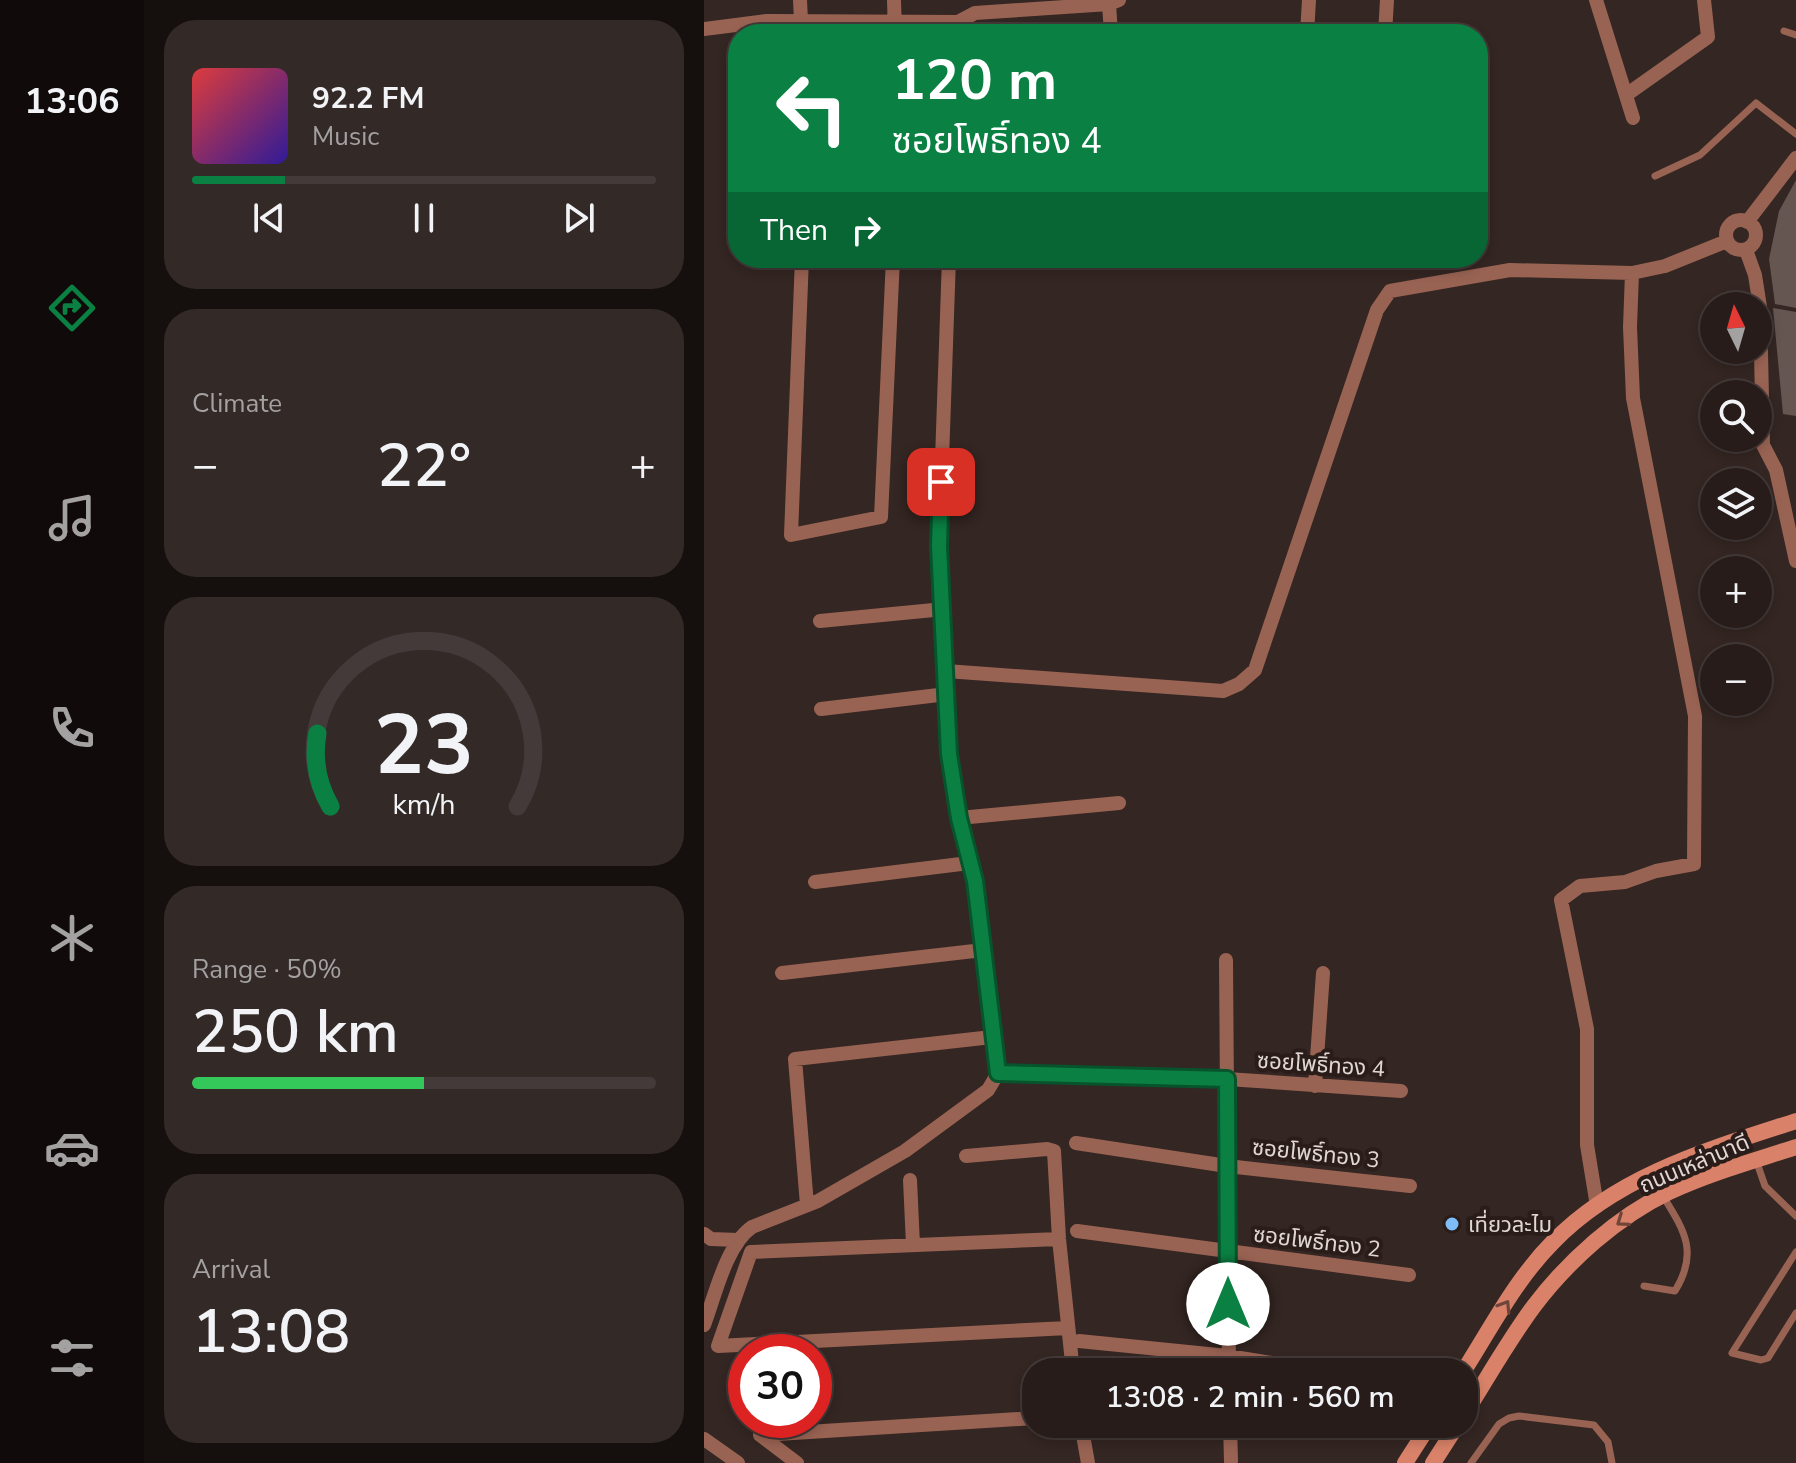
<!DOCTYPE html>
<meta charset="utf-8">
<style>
:root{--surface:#271c1a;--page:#332927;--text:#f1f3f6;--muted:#a4a1a2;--line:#433a39;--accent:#0b8043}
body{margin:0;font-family:"Nunito Sans","Noto Sans Thai",sans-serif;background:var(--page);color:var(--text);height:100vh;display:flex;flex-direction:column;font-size:30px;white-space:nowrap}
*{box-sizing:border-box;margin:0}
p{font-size:26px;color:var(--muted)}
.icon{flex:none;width:44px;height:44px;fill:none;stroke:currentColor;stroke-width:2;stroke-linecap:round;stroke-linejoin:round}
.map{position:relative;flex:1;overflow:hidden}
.panel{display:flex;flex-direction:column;gap:20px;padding:20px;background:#150f0e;width:560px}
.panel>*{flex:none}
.banner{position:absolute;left:24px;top:24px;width:760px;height:244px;border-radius:32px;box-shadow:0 4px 12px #0003,0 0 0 2px var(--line);background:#0b8043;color:#fff;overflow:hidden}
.needle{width:52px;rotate:355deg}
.fabs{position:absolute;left:996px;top:292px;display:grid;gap:16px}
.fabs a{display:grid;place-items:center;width:72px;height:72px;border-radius:50%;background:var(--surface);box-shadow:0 4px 12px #0003,0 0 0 2px var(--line);font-size:40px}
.speed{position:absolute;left:24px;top:1334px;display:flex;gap:16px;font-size:40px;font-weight:700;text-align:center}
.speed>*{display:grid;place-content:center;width:104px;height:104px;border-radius:50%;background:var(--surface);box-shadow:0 4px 12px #0003,0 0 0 2px var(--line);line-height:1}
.speed .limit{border:12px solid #d22;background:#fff;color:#111}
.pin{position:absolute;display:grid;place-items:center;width:68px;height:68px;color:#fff;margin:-34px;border-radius:16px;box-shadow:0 4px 12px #0006}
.me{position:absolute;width:88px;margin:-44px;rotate:0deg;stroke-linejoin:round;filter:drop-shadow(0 0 6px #0008)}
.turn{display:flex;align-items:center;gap:28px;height:168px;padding:0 32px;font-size:36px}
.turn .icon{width:104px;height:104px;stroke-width:2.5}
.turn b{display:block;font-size:56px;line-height:68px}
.then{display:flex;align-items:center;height:76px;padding:0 32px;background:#0003;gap:16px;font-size:30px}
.big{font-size:60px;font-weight:600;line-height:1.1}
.panel .widget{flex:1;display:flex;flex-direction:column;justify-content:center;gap:12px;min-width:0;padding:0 28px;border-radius:32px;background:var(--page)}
.panel .dial{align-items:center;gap:0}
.dial svg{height:208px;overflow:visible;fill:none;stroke:var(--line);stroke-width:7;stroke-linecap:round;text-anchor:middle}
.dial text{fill:var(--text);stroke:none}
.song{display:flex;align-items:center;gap:24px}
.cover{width:96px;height:96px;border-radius:12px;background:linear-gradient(135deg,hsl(0 70% 55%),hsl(250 70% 35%))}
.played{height:8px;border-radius:4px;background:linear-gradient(90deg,var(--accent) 20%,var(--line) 20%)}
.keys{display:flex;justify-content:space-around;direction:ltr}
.heat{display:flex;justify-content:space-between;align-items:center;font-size:44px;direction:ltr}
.charge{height:12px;border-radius:6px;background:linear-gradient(90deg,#34c759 50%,var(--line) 0)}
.trip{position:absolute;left:318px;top:1358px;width:456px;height:80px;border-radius:32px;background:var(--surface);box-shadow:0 4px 12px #0003,0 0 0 2px var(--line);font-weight:600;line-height:80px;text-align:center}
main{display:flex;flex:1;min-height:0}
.tabs{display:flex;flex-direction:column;width:144px;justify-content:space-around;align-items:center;background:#100b0a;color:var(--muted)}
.tabs .icon{width:56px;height:56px}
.tabs .on{color:var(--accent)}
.tabs b{font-size:36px;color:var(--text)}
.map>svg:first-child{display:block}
.building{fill:#665651}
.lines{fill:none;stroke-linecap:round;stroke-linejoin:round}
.service{stroke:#996353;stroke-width:7}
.minor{stroke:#996353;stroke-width:14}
.secondary{stroke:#d98269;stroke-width:16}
.oneway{stroke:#704539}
.route-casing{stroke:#07532c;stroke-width:20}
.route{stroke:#0b8043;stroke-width:14}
.poi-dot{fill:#7dbef9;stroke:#2a1c19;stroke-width:3}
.labels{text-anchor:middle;stroke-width:8;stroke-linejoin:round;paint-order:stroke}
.street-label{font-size:22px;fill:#e0d7d4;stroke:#2a1c19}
.poi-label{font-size:22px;fill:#e0d7d4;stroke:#2a1c19;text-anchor:start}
</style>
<main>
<nav class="tabs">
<b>13:06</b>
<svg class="icon on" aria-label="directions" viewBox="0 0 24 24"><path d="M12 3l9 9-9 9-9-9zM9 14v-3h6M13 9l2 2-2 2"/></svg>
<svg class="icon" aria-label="music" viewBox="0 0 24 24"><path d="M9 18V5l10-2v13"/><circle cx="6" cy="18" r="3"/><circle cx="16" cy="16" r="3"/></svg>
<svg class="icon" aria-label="phone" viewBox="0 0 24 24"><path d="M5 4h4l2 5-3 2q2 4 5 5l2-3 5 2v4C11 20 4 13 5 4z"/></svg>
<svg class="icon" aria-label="climate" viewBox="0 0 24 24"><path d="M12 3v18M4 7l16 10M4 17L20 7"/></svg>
<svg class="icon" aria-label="car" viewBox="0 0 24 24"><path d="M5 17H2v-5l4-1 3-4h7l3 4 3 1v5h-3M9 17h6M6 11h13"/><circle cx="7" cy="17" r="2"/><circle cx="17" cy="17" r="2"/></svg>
<svg class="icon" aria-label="filters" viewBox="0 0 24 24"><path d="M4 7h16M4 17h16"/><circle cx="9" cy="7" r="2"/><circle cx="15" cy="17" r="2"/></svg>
</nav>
<section class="panel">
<div class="widget">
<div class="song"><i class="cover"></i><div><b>92.2 FM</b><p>Music</p></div></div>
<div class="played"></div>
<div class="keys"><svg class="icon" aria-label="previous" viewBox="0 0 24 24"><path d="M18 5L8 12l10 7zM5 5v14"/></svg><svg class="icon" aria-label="pause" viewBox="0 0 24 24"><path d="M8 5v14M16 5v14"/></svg><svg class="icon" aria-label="next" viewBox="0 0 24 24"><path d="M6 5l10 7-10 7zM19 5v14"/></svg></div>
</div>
<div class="widget"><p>Climate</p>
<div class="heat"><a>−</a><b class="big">22°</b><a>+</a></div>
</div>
<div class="widget dial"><svg viewBox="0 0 100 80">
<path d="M14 69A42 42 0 1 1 86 69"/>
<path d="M14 69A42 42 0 0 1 9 41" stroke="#0b8043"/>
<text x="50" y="56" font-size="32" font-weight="700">23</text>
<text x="50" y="72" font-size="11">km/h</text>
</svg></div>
<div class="widget"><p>Range · 50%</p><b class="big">250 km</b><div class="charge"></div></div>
<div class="widget"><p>Arrival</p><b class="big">13:08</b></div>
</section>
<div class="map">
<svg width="1092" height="1463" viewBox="0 0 1092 1463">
<rect width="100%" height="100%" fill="#342622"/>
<path class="building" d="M1092 180V308L1071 304 1065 259 1075 211Z
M1069 308 1092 312V416L1079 414Z"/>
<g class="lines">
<path class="service" d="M1080 31 1092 35
M951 176 996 155 1052 103 1092 134
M1052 1160 1061 1186 1092 1216
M1092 1252 1028 1353 1057 1360 1064 1358 1092 1313
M940 1286 971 1291C995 1252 980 1230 959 1196
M767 1463 795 1424 805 1418 815 1416 890 1425 904 1442 908 1463"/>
<path class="minor" d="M96 0 97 21
M190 0 191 34
M892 0 929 118
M0 29 63 21 254 22 271 13 405 4
M407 34 405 4 415 0
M603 34 605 0
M681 34 683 0
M922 95 1004 37 1000 0
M1022 235a15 15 0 1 1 30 0a15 15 0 1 1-30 0Z
M1043 222 1092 158
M1042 250 1051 275 1056 307 1059 445 1072 470 1092 561
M98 258 87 535 177 517 189 258
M928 273 961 266 1023 241
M116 621 240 609
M242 671 519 691 535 684 551 670 673 310 686 291 806 270 928 273 926 327 929 398 991 716 990 864 952 871 921 882 876 886 857 900 883 1029V1145L893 1206
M117 709 243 694
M255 818 415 803
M111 882 265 863
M522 960 525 1372
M78 973 279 950
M294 1073 523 1079 697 1091
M611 1086 619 973
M372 1143 523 1166 706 1186
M262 1156 343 1149 350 1151 355 1239 369 1372
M206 1180 209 1245
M103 1205 91 1059 288 1037
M373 1231 705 1275
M0 1234 7 1239 34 1240
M355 1239 47 1252 14 1346 363 1328
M0 1325C11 1296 22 1245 48 1227L114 1201 201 1151 284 1090 294 1073 271 881 255 818 245 754 235 546 245 258
M375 1341 524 1356 625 1372
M377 1424 384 1463
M526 1424 527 1461
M56 1435 332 1418
M56 1435 93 1463
M0 1439 34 1463"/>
<path class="secondary" d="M759 1372C787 1328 812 1279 849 1242 914 1175 1006 1149 1092 1121
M760 1415C783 1379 804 1341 830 1306 864 1261 913 1217 965 1192 1006 1173 1049 1161 1092 1147
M701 1463 726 1424
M729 1463 754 1424"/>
</g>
<defs><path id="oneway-chevron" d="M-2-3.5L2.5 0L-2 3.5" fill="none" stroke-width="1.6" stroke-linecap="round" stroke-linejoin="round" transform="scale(2)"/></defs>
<g class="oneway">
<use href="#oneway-chevron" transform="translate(918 1221) rotate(145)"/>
<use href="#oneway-chevron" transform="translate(801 1306) rotate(-58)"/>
</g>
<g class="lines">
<g class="route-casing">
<path id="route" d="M237 482 235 546 245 754 255 818 271 881 294 1073 523 1079 524 1304"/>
</g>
<use href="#route" class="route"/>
</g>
<circle class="poi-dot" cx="748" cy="1224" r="8"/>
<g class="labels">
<g class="street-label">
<text transform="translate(617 1064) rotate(4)" y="8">ซอยโพธิ์ทอง 4</text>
<text transform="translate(612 1153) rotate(6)" y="8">ซอยโพธิ์ทอง 3</text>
<text transform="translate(990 1163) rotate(-23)" y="8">ถนนเหล่านาดี</text>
<text transform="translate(613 1241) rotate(7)" y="8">ซอยโพธิ์ทอง 2</text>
</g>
<g class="poi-label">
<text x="764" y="1232">เที่ยวละไม</text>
</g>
</g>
</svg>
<div class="fabs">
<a><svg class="needle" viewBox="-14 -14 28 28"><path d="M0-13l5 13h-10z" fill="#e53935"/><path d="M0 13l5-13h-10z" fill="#a4a1a2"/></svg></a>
<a><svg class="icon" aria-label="search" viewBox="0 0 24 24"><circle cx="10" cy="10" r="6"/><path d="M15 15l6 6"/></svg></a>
<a><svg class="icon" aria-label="layers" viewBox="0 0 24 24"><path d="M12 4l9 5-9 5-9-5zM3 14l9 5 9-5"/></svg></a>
<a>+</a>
<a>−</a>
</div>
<div class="speed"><div class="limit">30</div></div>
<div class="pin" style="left:237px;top:482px;background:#d93025"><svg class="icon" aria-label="arrive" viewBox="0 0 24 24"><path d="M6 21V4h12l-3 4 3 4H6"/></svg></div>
<svg class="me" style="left:524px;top:1304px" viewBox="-20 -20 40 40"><circle r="19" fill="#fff"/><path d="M0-13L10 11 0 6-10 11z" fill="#0b8043"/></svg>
<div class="trip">13:08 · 2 min · 560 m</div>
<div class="banner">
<div class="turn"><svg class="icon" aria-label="left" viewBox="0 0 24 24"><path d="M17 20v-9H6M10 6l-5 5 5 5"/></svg><div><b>120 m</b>ซอยโพธิ์ทอง 4</div></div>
<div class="then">Then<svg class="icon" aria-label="right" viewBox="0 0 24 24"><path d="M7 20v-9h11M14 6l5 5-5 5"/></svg></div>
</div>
</div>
</main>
